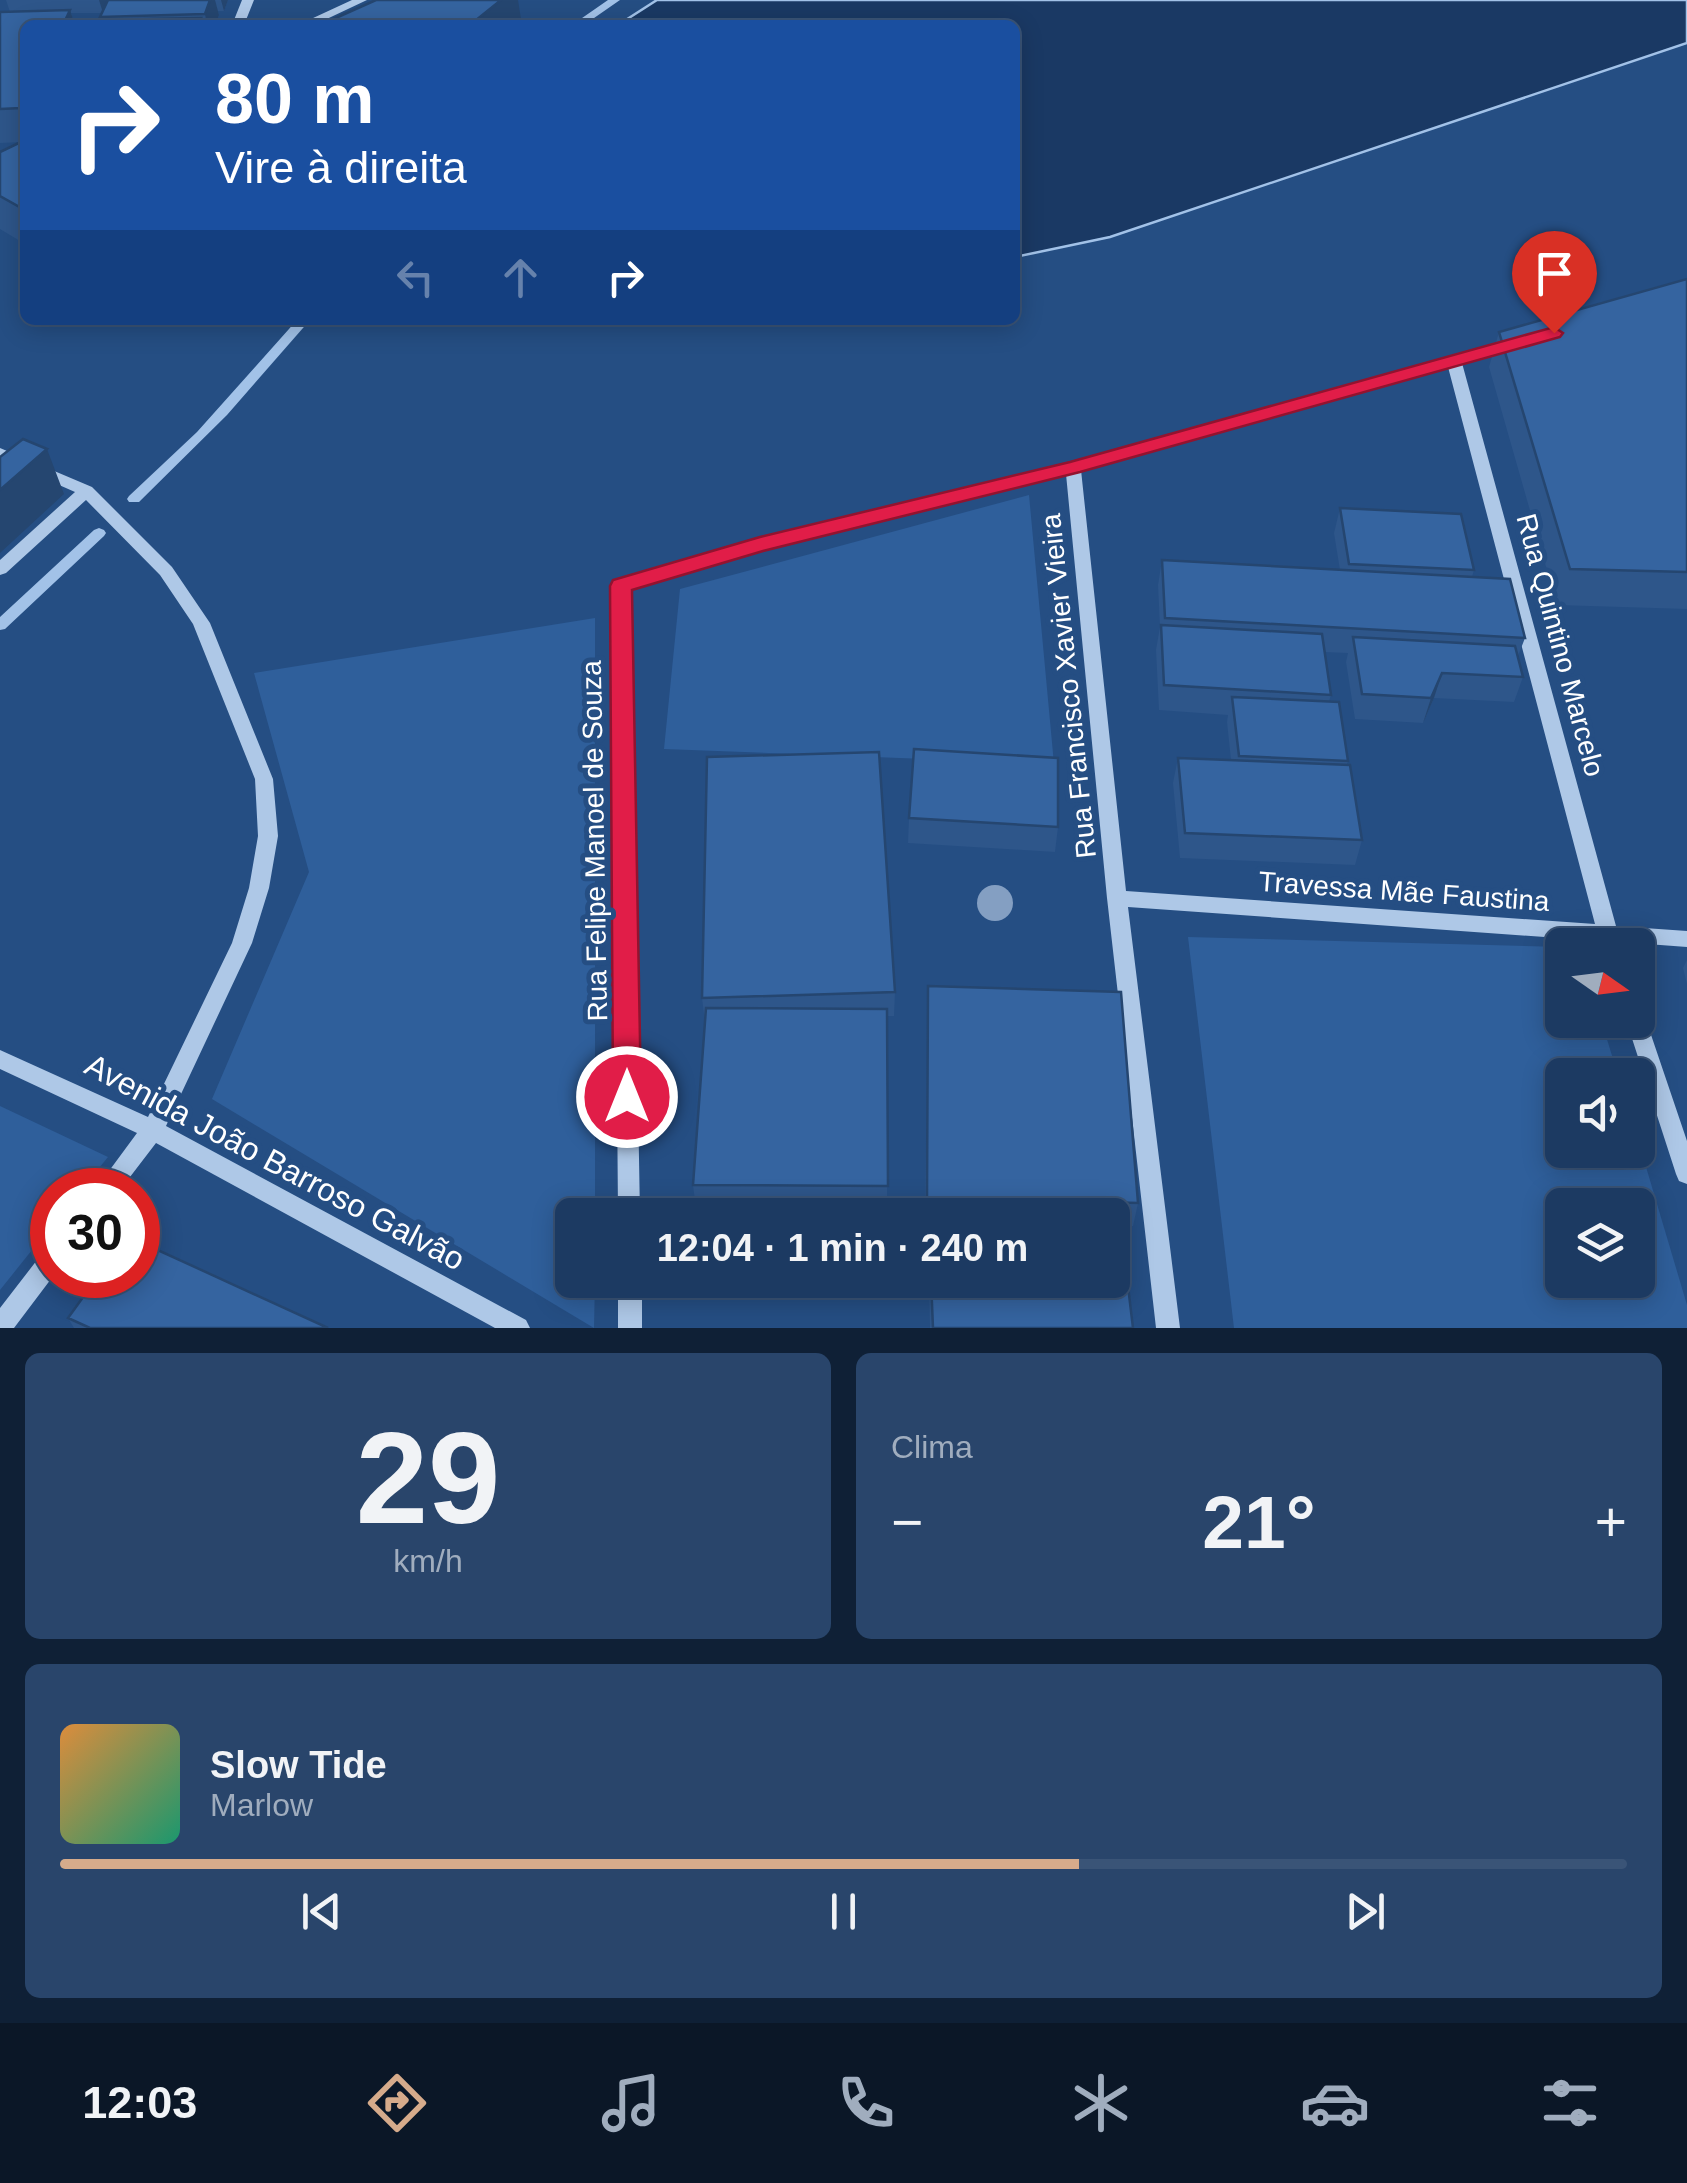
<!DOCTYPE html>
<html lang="pt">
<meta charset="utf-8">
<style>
:root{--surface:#1c3a62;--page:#29456b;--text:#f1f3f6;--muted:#a0adbe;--line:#3a5477;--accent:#d6ab8b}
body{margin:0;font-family:Arial,sans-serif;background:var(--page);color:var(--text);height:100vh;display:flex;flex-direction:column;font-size:38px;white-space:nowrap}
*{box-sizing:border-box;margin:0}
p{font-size:32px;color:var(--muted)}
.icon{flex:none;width:55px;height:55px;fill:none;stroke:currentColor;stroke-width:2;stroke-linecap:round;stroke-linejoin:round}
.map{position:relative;height:1328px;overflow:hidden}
.details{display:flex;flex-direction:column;gap:25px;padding:25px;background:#0f2036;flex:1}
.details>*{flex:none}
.guide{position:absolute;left:20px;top:20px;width:1000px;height:305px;border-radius:15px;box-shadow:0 5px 25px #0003,0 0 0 2px var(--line);background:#1a4fa0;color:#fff;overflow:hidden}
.needle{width:65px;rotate:104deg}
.tools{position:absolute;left:1545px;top:928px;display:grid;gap:20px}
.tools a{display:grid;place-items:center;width:110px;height:110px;border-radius:15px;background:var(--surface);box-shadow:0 5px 25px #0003,0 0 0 2px var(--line);font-size:50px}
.speed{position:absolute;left:30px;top:1168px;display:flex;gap:20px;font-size:50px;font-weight:700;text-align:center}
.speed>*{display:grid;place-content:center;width:130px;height:130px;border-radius:50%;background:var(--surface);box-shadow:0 5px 25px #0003,0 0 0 2px var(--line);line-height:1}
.speed .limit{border:15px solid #d22;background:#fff;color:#111}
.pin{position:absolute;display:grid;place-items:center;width:85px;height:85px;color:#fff;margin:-102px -42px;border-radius:50% 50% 50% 0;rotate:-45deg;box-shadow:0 0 10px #0007}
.pin .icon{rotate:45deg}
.me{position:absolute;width:110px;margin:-55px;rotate:0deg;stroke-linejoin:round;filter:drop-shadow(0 0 8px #0008)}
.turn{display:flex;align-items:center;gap:35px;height:210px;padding:0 30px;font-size:45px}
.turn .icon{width:130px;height:130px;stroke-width:2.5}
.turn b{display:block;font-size:70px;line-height:85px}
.lanes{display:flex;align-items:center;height:95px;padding:0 30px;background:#0003;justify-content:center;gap:50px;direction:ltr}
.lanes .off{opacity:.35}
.big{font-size:75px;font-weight:600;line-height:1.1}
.details .tile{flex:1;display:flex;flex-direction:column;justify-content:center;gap:15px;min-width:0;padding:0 35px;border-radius:15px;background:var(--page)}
.details .dial{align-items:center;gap:0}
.dial b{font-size:130px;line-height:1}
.song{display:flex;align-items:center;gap:30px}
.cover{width:120px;height:120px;border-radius:15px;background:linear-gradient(135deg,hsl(30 70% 55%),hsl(160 70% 35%))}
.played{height:10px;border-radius:5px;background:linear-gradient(90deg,var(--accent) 65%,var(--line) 65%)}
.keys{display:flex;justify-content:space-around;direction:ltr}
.heat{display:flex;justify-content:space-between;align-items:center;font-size:55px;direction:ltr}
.details .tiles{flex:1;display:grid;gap:25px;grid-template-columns:1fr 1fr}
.tile:last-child{grid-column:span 2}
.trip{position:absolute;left:555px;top:1198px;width:575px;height:100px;border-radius:15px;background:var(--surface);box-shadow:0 5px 25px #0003,0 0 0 2px var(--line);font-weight:600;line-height:100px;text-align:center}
.menu{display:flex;height:160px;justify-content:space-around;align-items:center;background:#0b1727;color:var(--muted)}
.menu .icon{width:70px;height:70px}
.menu .selected{color:var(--accent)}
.menu b{font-size:45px;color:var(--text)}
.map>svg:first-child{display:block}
.green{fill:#2f5f9b;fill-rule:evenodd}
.water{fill:#1a3964;stroke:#a2c2e8;stroke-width:2.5}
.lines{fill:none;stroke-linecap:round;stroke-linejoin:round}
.stream{fill:#a2c2e8;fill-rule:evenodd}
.minor{fill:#aec8e7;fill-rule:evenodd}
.tree{fill:#849fc2}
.wall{fill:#2e568a}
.shaded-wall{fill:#254670}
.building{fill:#3564a0;stroke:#254670;stroke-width:2.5}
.route{fill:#e11d48;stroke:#92132f;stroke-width:2.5}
.labels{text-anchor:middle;stroke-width:10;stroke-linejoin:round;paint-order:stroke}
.street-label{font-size:28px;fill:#fff;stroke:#254e83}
.near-street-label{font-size:32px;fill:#fff;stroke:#254e83}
</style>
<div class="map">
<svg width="1687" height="1328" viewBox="0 0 1687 1328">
<rect width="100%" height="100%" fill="#254e83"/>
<path class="green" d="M1029 495 1054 764 664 749 680 589Z
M595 618V1215H572V1280H595L594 1328 212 1099 309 872 254 673Z
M1188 937 1562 947V1020H1601L1618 1075H1562V1150H1638V1140L1687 1305V1328H1234ZM1638 1205V1280H1562V1205Z
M0 1106 108 1157 81 1190H52V1225L0 1290Z"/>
<path class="water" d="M657 0H1687V43L1110 237 1015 257V25H618Z"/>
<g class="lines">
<path class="stream" d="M608 0H620L584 25H572Z
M297 320H310L227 415 139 502H129L127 499 129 496 197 432Z
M99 528 104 530 106 533 104 536 5 629 0 630V617L94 530Z"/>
<path class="minor" d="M242 0H254L244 25H232Z
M352 0H367L314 25H298Z
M1514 340 1519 341V347L1462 363 1616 926 1687 931V947L1620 942 1621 945H1601L1600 941 1128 907 1180 1328H1156L1107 898 1066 474 763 549 629 588 640 1215H618L613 585 615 581 760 539 1070 463ZM1448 367 1595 924 1126 891 1081 470Z
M0 448 92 487 172 567 210 623 273 779 278 836 269 888 252 943 166 1126 526 1320 530 1328H495L156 1143 120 1190H95L137 1133 0 1069V1050L148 1117 232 943 249 888 258 836 255 779 193 624 160 575 86 500 6 573 0 575V560L75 492 0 459Z
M1638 1012 1643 1014 1646 1020 1687 1141V1184L1679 1181 1676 1174 1626 1020H1638Z
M52 1248 54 1275 14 1328H0V1308L44 1251Z
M618 1280H642V1328H618Z"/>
</g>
<circle class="tree" cx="995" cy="903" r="18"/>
<path class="wall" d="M6 0H228L224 11H218L219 15 215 25H90L101 20 100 17 102 13H71L75 25H25V244L0 229V152L22 142 0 143V12H10Z
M1687 279V609L1557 605 1489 367 1499 332Z
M1340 508 1474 570 1472 577 1525 638 1518 656 1523 677 1514 702 1434 698 1423 723 1355 719 1346 662 1348 653 1325 652 1331 695 1329 701 1348 761 1347 764 1362 840 1355 865 1180 858 1173 783 1178 758 1231 760 1227 722 1228 715 1159 710 1156 650 1160 627 1158 585 1162 560 1340 570 1334 533Z
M909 818 1058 827 1055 852 908 843Z
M1687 960V984L1683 968Z
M928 986 1138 1203 1133 1226H1121L1133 1328H930L929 1280H1112V1215H925Z
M895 992 894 1016H887V1209L696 1208 693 1185 705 1022 702 998Z
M68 1318 328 1328H74Z"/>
<path class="shaded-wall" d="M99 0H110L103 13Z
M210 0H215L219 15 215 25H207L205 14Z
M221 0H228L224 11Z
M501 0H518L521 19 513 25H470Z
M70 10 75 25H63Z
M25 100V120L21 108Z
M47 449 64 494 0 553V490Z
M1442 673 1434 698 1423 723 1431 698Z"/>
<path class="building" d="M108 0H210L205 14 100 17Z
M376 0H501L470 25H320Z
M70 10 63 25H25V100L21 108 0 109V12Z
M201 18 198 25H90L92 20Z
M25 140V210L0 196V152Z
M1687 279V572L1570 569 1499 332Z
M23 439 47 449 0 490V457Z
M1340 508 1461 514 1474 570 1349 564Z
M1162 560 1510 579 1525 638 1165 618Z
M1161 625 1322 634 1331 695 1164 685Z
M1353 637 1515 646 1523 677 1442 673 1431 698 1362 694Z
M1232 697 1339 702 1348 761 1239 756Z
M914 749 1058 758V827L909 818Z
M879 752 895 992 702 998 707 757Z
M1178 758 1350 765 1362 840 1185 833Z
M928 986 1121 992 1138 1203 927 1197Z
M706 1008 887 1009 888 1186 693 1185Z
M930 1208 1051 1215H930Z
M1112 1218 1120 1219 1133 1328H933L931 1280H1112Z
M138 1241 328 1328H90L68 1318 99 1275H138Z"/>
<path class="route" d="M1554 327 1563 333 1560 337 1080 472 763 551 632 590 641 1097 637 1106 627 1109 617 1106 613 1097 610 586 613 580 760 537 1070 462Z"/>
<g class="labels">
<g class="street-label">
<text transform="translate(1561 645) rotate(75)" y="10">Rua Quintino Marcelo</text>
<text transform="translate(1068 686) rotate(-96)" y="10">Rua Francisco Xavier Vieira</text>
<text transform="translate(594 841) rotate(-91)" y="10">Rua Felipe Manoel de Souza</text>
<text transform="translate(1404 891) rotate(4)" y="10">Travessa Mãe Faustina</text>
</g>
<g class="near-street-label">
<text transform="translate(275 1162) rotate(28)" y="11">Avenida João Barroso Galvão</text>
</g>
</g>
</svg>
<div class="tools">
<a><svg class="needle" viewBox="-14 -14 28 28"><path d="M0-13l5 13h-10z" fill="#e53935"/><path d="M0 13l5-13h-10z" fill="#a0adbe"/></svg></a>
<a><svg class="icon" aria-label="sound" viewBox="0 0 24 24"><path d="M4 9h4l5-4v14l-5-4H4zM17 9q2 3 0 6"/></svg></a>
<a><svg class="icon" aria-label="layers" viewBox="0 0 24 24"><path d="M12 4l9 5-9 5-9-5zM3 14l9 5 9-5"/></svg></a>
</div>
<div class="speed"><div class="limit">30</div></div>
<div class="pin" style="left:1554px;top:333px;background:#d93025"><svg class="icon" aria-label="arrive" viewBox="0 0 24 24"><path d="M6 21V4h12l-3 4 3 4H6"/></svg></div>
<svg class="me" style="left:627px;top:1097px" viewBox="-20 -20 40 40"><circle r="17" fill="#e11d48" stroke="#fff" stroke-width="3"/><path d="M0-11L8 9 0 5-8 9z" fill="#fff"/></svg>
<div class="trip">12:04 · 1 min · 240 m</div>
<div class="guide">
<div class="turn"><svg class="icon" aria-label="right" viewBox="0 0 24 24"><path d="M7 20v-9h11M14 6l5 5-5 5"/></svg><div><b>80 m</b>Vire à direita</div></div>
<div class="lanes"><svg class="icon off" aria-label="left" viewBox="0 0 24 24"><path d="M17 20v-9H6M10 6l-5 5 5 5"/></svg><svg class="icon off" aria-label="ahead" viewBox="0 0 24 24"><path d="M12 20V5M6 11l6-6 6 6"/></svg><svg class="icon" aria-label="right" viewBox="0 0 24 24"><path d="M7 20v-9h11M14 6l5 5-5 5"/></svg></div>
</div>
</div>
<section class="details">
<div class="tiles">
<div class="tile dial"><b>29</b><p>km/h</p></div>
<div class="tile"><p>Clima</p>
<div class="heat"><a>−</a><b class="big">21°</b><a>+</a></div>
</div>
<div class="tile">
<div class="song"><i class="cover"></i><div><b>Slow Tide</b><p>Marlow</p></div></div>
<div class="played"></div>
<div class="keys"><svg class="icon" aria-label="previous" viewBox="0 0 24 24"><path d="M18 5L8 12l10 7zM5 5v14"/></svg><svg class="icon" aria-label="pause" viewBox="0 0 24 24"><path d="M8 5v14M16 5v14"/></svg><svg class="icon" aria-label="next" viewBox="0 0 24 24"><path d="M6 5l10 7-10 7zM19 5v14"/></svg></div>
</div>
</div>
</section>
<nav class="menu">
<b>12:03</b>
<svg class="icon selected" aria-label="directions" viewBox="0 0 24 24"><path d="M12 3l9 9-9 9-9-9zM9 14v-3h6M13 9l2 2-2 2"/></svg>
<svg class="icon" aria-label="music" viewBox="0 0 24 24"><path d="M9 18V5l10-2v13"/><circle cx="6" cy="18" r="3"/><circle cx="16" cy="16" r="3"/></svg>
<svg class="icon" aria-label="phone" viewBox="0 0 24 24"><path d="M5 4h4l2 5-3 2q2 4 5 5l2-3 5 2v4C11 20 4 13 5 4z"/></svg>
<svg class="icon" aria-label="climate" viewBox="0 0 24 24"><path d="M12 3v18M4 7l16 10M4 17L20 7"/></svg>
<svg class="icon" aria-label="car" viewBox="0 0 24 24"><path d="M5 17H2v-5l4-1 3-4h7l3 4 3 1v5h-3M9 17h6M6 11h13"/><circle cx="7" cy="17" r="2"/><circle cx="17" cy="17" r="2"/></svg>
<svg class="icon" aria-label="filters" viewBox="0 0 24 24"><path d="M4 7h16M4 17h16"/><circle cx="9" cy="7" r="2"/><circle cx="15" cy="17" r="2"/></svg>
</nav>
